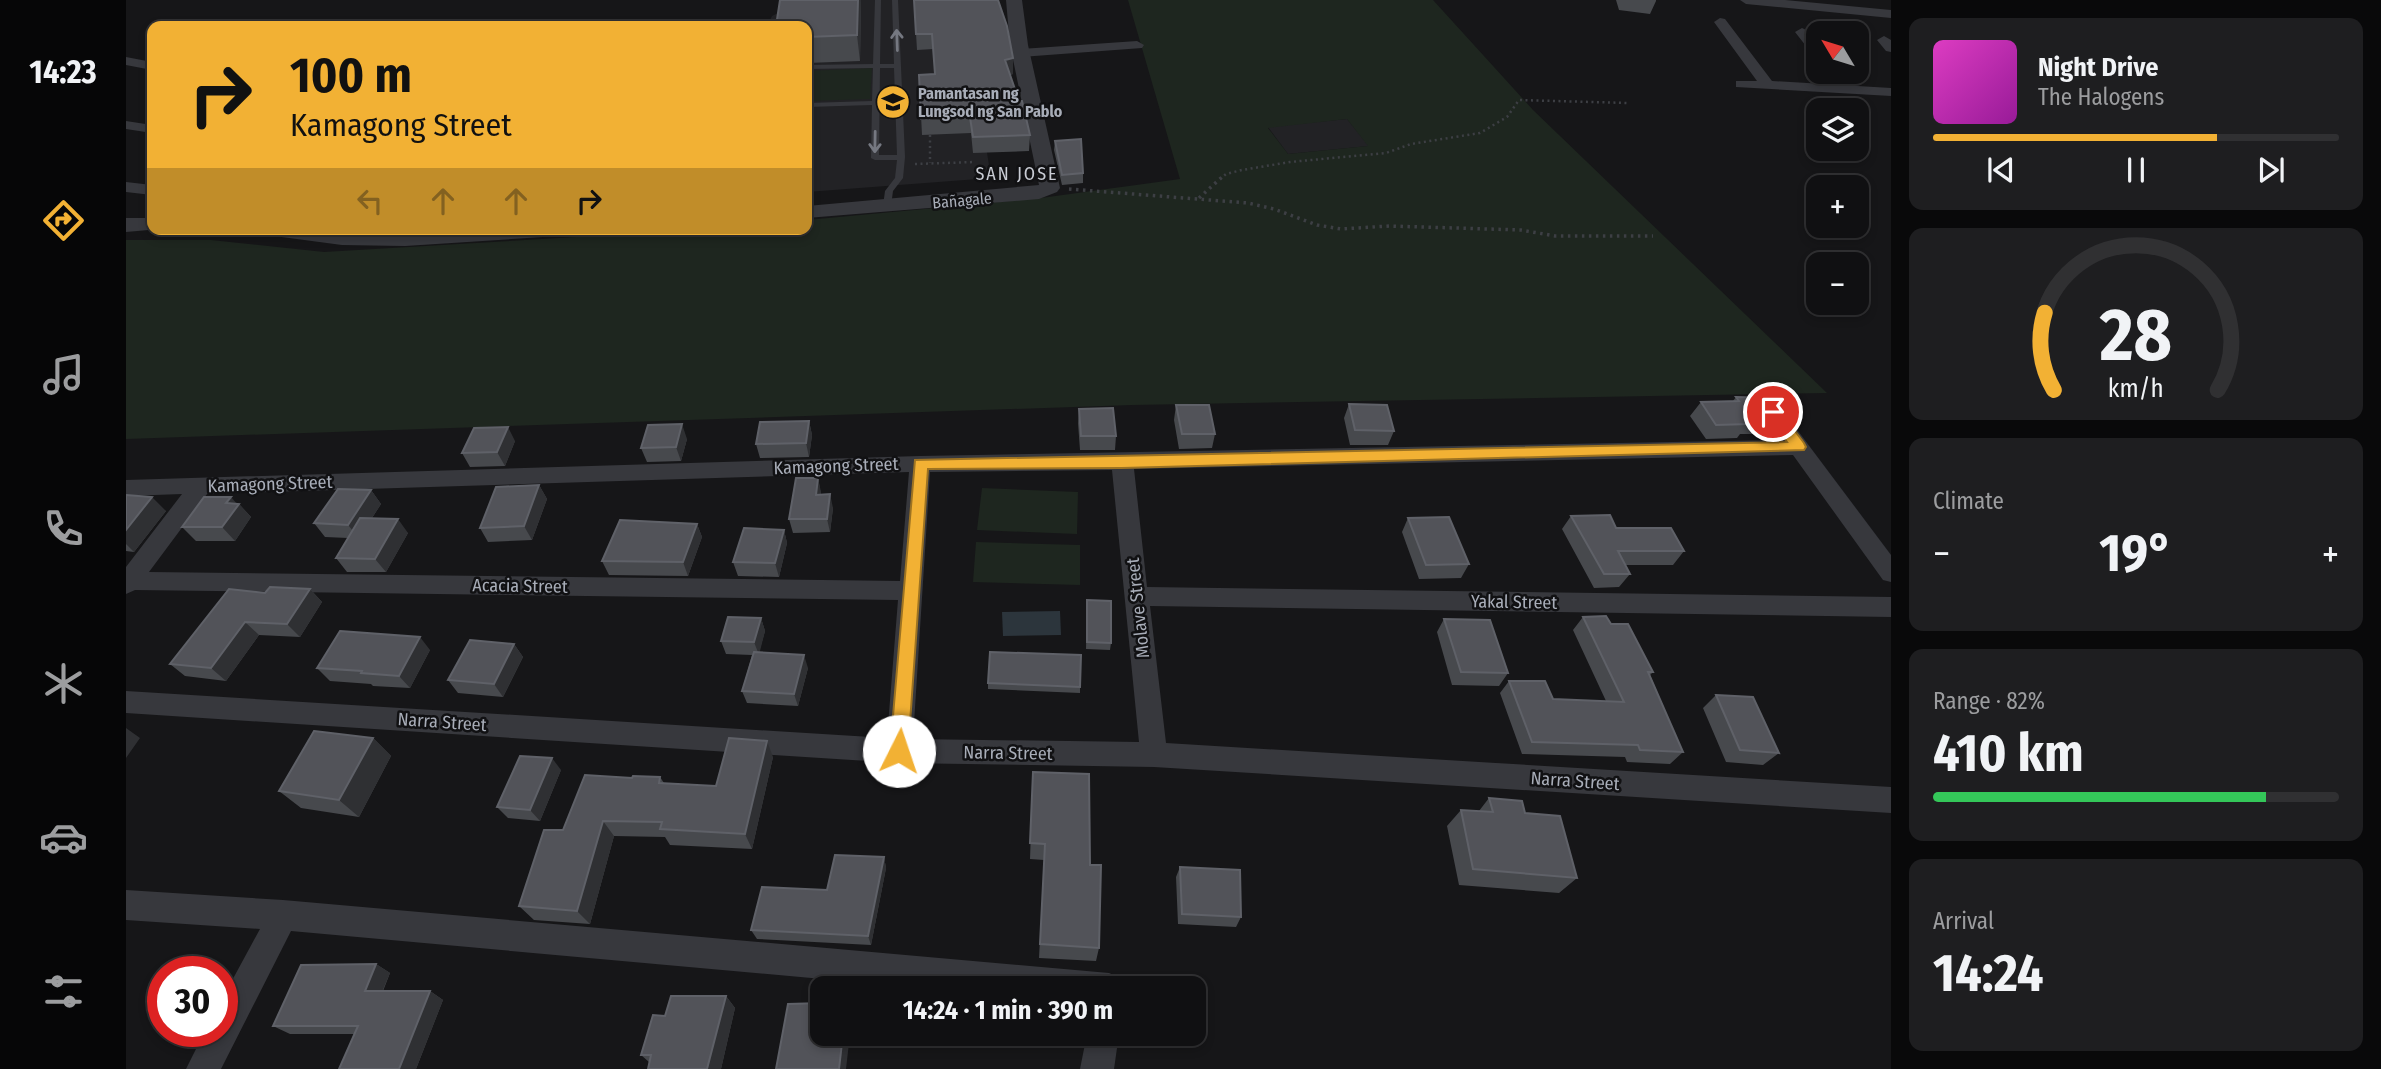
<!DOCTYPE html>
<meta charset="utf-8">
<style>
:root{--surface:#101012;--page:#1e1e20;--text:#f1f3f6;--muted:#9c9d9f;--line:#303032;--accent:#f2b134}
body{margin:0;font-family:"Fira Sans Condensed",sans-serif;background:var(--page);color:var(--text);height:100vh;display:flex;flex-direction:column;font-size:26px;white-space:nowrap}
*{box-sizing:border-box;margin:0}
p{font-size:23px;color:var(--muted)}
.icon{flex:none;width:38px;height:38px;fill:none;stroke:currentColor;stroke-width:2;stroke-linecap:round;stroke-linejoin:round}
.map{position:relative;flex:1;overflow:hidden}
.details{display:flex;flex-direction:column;gap:18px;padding:18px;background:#09090a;width:490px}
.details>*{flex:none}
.banner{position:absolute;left:21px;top:21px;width:665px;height:214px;border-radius:14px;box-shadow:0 4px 10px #0003,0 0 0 2px var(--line);background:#f2b134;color:#111;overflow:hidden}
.needle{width:46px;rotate:308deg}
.fabs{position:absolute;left:1680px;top:21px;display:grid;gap:14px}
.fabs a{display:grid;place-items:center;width:63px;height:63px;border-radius:14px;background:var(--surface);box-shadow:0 4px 10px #0003,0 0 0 2px var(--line);font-size:35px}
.speed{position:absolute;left:21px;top:956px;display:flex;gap:14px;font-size:35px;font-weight:700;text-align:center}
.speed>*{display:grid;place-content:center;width:91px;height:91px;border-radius:50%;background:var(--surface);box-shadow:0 4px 10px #0003,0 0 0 2px var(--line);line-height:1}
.speed .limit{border:10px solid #d22;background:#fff;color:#111}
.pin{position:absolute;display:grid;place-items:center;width:60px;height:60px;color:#fff;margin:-30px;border:4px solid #fff;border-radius:50%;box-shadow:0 2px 7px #0007}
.me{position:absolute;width:77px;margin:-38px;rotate:4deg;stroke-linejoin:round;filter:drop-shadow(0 0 5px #0008)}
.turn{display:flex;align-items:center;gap:24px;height:147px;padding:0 28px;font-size:32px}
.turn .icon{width:91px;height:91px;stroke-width:2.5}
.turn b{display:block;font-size:49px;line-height:60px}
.lanes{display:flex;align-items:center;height:66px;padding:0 28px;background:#0003;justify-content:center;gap:35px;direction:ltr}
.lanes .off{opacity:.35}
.big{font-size:52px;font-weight:700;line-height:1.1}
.details .widget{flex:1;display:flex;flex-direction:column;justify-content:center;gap:10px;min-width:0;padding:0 24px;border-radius:14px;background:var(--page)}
.details .dial{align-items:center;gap:0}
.dial svg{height:182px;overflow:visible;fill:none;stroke:var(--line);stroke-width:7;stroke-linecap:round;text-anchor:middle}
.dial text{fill:var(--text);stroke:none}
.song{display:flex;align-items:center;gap:21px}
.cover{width:84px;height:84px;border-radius:10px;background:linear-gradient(135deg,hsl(310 70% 55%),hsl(300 70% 35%))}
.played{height:7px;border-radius:4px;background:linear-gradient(90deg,var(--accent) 70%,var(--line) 70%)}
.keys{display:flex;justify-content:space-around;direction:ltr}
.heat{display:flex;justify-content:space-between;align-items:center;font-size:38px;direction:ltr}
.charge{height:10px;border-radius:5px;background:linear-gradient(90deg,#34c759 82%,var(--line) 0)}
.trip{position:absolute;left:684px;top:976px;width:396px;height:70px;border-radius:14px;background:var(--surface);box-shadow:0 4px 10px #0003,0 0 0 2px var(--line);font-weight:700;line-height:70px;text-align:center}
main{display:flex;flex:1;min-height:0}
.tabs{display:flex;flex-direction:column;width:126px;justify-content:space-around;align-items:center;background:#060607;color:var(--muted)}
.tabs .icon{width:49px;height:49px}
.tabs .on{color:var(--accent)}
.tabs b{font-size:32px;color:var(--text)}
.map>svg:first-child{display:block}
.built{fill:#222225}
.green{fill:#1e261f;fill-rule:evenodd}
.water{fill:#2c353c}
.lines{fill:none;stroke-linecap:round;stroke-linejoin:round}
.path-far1{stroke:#3d3f44;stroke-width:2.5;stroke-dasharray:2 3.5;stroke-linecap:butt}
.path{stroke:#3d3f44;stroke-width:3.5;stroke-dasharray:2.5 4.5;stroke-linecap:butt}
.service{fill:#37383d;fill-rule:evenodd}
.minor{fill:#37383d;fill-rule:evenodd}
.tertiary{fill:#37383d;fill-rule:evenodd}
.wall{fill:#47494d}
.shaded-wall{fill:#2f3033}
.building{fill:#525359;stroke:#5f6168;stroke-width:2}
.oneway{stroke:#757881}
.route{fill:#f2b134;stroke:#9d7322;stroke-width:2}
.labels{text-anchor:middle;stroke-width:5;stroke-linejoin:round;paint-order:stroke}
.far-poi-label{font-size:16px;font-weight:bold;fill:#a8adb8;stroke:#111113;text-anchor:start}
.far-street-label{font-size:16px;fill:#a8adb8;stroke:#111113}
.far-quarter-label{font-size:18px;letter-spacing:2px;fill:#c9ccd4;stroke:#111113}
.street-label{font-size:18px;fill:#a8adb8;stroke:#111113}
</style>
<main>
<nav class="tabs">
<b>14:23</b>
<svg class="icon on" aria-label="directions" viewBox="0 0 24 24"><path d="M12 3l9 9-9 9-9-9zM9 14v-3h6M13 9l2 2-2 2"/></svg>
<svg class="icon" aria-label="music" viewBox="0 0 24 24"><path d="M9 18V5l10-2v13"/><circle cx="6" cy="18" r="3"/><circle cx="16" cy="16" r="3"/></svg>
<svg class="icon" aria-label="phone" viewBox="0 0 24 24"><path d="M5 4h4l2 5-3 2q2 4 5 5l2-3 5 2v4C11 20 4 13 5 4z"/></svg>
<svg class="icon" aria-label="climate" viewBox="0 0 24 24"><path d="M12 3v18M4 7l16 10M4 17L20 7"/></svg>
<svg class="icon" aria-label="car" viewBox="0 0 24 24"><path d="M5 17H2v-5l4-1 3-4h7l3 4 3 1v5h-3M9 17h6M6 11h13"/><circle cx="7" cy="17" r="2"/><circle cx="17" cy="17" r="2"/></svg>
<svg class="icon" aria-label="filters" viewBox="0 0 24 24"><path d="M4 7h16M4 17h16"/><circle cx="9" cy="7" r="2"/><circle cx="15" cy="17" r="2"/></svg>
</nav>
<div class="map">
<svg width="1765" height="1069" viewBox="0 0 1765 1069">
<rect width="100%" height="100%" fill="#161618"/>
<path class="built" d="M669 0H837L865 178 681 192V26H641L646 16 668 5Z
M1221 119 1243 146 1162 154 1142 127Z"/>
<path class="green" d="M1002 0H1307L1407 110 1701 393 1006 405 0 439V240H85L198 252 585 229H681V220L915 198 1054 179ZM1221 119 1242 146 1162 154 1142 128Z
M746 68 744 99 681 101V71Z
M856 488 952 492 951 534 851 530Z
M850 542 954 545V585L847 582Z"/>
<path class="water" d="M934 611 935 635 877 636 876 612Z"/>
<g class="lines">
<path class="path-far1" d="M804 135V163
M789 164 848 162
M1094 179 1100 174 1116 170 1164 162 1260 153 1285 144 1354 133 1381 117 1393 100 1502 103"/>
<path class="path" d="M943 189 1122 203 1148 209 1191 225 1215 229 1263 226 1395 230 1429 236H1527
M1073 198 1096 177"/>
<path class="service" d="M749 0H755L754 64H768L766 0H772L779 157 777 178 767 191 765 206 761 209 757 206 759 191 769 178 771 160H749L745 158 746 105 681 107V103L746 101 747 68 681 69V65L747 64ZM754 68H768L771 155H753Z"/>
<path class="minor" d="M1614 0H1659L1765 10V18L1620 4Z
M1594 18 1599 19 1646 81 1765 88V96L1610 87V81H1631L1588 22Z
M1676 28C1688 32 1692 45 1692 56L1687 55 1669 32Z
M1758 36 1765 40V52L1760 51 1751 40Z
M1011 41 1018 45 1016 48 895 57 888 53 895 49Z
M0 57 26 62V70L0 65Z
M0 121 26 125V133L0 129Z
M0 182 26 185V195L0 192Z
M1647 405 1654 407 1765 555V582L1757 580 1667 455 1008 469 1021 587 1765 597V617L1024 606 1040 743 1765 787V813L1028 767 773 763 0 713V691L761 738 772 600 9 590 0 594V567L56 494 0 496V480L794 456 1656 440 1637 412 1640 407ZM986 470 1013 742 787 739 804 472ZM783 472 774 581 23 572 81 494Z
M0 890 157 900 983 973 994 978 999 989H806L165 931 95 1069H60L79 1031H96V999L134 929 0 920Z
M961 1034H993L988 1069H954Z"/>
<path class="tertiary" d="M880 0H896L902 45 934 188 931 192 913 199 681 218V206L913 185 884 45Z
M0 218H26V229H34L0 232Z
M137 229 279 232 326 229H443L440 234 432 236 279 246 216 245 148 236 140 234Z"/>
</g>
<path class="wall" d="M654 0H735L734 61 681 63V26Z
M788 0 887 58V74L884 75 904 135 903 151 847 153 845 133 796 135 793 75 809 74 807 49 791 50Z
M1490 0H1530V1L1524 14 1493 10Z
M929 141 957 173V183L936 185 928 150Z
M1610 397 1661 420 1649 434H1614L1611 438 1580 439 1564 416 1575 402 1607 401Z
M1223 404 1268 431 1262 445H1224L1218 418Z
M1050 405 1089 434 1086 448 1053 449 1048 420Z
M953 409 990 436 989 450H954L952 423Z
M683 421 686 435 683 457 634 458 630 444Z
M561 439 555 461 521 462 515 448Z
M389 441 379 466 344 467 336 453Z
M692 478 695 495 707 508 704 532 667 533 663 519Z
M413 485 421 499 406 540 362 542 354 528Z
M245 490 255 504 246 518 282 533 260 572H221L210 558 222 538 199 537 188 523Z
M0 495 40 511 8 552 0 551Z
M110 504H113L125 517 109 541H70L56 527Z
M1445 516 1490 528 1558 551 1547 565H1499L1504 574 1493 587 1468 588 1436 529Z
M1282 518 1343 564 1335 578 1293 579 1276 532Z
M571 524 576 537 562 576 483 575 476 561Z
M658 530 661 543 653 577 612 576 607 562Z
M184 589 196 602 174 637 133 635 100 681 59 676 44 664 139 593Z
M961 600 985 643 984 650 960 649Z
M1457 617 1485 624 1527 672 1524 675 1557 752 1544 764 1501 762 1499 757 1396 754 1374 693 1383 681 1427 699 1480 701 1447 630Z
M635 618 639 631 633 652 682 668 672 706 621 703 616 691 626 655 600 654 595 641Z
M1318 619 1382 673 1373 686 1326 685 1311 632Z
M388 644 397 657 377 697 332 693 322 680Z
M304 650 284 688 247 686 245 684 204 681 191 668Z
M862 683 954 687V693L862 689Z
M1590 695 1653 753 1637 765 1600 762 1577 708Z
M247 738 265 756 233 817 175 808 153 791Z
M647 757 626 849 544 845 539 837 488 836 464 924 408 920 393 906 437 830 506 778 534 777 538 783 590 786Z
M435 770 414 821 382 818 371 807Z
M907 772 964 865 973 948 970 961 913 958 918 860 904 859Z
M1363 798 1399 813 1451 878 1433 893 1333 885 1321 826 1335 810 1353 811Z
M758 857 760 868 745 945 631 939 625 930 701 890Z
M1054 867 1115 917 1110 927 1052 924 1050 877Z
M250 964 264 973 257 991H304L317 1000 290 1069H213L228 1034H164L147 1026Z
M600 996 609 1008 595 1069H522L523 1062 515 1055 539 1016Z"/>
<path class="shaded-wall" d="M732 0H735L734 61 731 35Z
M887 58V74L879 76V60Z
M683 421 686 435 683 457 680 443Z
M556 424 561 439 555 461 550 447Z
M382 427 389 441 379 466 371 452Z
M692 478 695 492 693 509 690 495Z
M413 485 421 499 406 540 398 526Z
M245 490 255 504 233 538 222 525Z
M704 494 707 508 704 532 701 519Z
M26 497 40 511 8 552 0 544V530Z
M105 497 112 505 113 504 125 517 109 541 96 527 100 503Z
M272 519 282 533 260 572 249 559Z
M571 524 576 537 562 576 557 562Z
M658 530 661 543 653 577 649 563Z
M184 589 196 602 174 637 161 624Z
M635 618 639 631 633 655 628 642Z
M119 622 133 635 100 681 85 668Z
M294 637 304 650 284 688 273 676Z
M388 644 397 657 377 697 368 684Z
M678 655 682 668 672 706 668 694Z
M0 728 14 738 0 758Z
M247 738 265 756 233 817 213 800Z
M641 741 647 757 626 849 619 834Z
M426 758 435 770 414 821 404 810Z
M477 821 488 836 464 924 451 911Z
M758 857 760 868 745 945 742 936Z
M250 964 264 973 253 999 239 991Z
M304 991 317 1000 290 1069H273Z
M600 996 609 1008 595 1069H581Z
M717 1034H724L720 1069H713Z"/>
<path class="building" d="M654 0H732L731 35 681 37V26H650Z
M788 0H872L881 26 887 58 879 60 893 101H896L904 135 847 137 844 117 795 119 793 75 809 74 806 34H790Z
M955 139 957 173 936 175 929 141Z
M1610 397 1646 398 1661 420H1619L1622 424 1590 425 1575 402 1613 401Z
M1223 404 1261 405 1268 431 1229 430Z
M1050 405H1083L1089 434H1056Z
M987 408 990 436H955L953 409Z
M683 421 680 443 630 444 634 422Z
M556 424 550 447 515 448 522 425Z
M382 427 371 452 336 453 348 428Z
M670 478H692L690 495 704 494 701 519H663Z
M413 485 398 526 354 528 370 487Z
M212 489 245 490 222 525 188 523Z
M0 495 26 497 0 530Z
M78 497H105L100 503 113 504 96 527H56Z
M1484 515 1490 528H1545L1558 551H1492L1504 574H1478L1445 516Z
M1323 517 1343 564 1300 565 1282 518Z
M234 518 272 519 249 559 210 558Z
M494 520 571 524 557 562 476 561Z
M618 528 658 530 649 563 607 562Z
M144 587 184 589 161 624 119 622 85 668 44 664 103 589 139 593Z
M961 600 985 601V643L961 642Z
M1480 616 1485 624H1502L1527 672H1522L1557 752 1514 750 1512 745 1406 742 1383 681H1419L1427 699 1498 702 1457 617Z
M602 617 635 618 628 642 595 641Z
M1318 619 1364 620 1382 673 1335 672Z
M214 631 294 637 273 676 235 673 236 671 191 668Z
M344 640 388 644 368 684 322 680Z
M628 652 678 655 668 694 616 691Z
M864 652 955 655 954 687 862 683Z
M1590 695 1627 697 1653 753 1614 750Z
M188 731 247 738 213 800 153 791Z
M603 738 641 741 619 834 534 829 536 822 477 821 451 911 393 906 418 830H437L459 775 506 778 507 776 534 777 533 783 590 786Z
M394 756 426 758 404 810 371 807Z
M907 772 963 774 964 865H975L973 948 914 944 919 844 904 843Z
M1363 798 1396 801 1399 813 1434 816 1451 878 1347 869 1335 810 1367 812Z
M709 855 758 857 742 936 625 930 636 887 701 890Z
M1054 867 1114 870 1115 917 1056 914Z
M250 964 239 991H304L273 1069H213L232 1026H147L175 965Z
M545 996H600L581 1069H522L525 1055H515L527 1015 539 1016Z
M696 1003V1034H717L713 1069H650L662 1004Z"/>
<defs><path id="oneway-shaft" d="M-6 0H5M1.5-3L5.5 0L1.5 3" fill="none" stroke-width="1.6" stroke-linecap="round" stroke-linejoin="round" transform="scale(1.75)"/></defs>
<g class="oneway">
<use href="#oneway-shaft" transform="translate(771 40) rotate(-92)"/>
<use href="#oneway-shaft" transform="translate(749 142) rotate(91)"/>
</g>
<path class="route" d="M1647 407 1652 408 1678 443 1680 447 1678 450 996 468 802 469 782 751 780 757 773 760 766 757 764 751 789 460 1661 442 1640 412Z"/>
<defs>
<g id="university-disc" transform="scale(1.75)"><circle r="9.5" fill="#f2b134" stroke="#111113"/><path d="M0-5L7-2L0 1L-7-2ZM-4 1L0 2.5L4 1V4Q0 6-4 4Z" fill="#111"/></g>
</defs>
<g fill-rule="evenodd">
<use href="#university-disc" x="767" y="102"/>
</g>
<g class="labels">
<g class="far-poi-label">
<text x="792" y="99">Pamantasan ng<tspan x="792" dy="18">Lungsod ng San Pablo</tspan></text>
</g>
<g class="far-street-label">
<text transform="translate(836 200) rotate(-5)" y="6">Bañagale</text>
</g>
<g class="far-quarter-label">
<text x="891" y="180">SAN JOSE</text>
</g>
<g class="street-label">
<text transform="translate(710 466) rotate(-2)" y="6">Kamagong Street</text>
<text transform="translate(144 484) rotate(-2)" y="6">Kamagong Street</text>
<text transform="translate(394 586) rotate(1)" y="6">Acacia Street</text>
<text transform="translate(1388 602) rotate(1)" y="6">Yakal Street</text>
<text transform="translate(1012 608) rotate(-96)" y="6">Molave Street</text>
<text transform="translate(316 722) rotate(4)" y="6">Narra Street</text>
<text transform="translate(882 753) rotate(1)" y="6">Narra Street</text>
<text transform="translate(1449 781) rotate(4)" y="6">Narra Street</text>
</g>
</g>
</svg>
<div class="fabs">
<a><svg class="needle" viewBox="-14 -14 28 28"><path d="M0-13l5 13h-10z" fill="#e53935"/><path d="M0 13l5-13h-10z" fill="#9c9d9f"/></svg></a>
<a><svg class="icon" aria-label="layers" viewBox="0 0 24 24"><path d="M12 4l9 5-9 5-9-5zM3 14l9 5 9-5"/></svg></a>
<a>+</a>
<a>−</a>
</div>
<div class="speed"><div class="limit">30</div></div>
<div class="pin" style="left:1647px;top:412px;background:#d93025"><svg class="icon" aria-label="arrive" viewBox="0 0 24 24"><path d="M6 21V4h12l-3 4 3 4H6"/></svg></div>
<svg class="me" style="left:773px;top:751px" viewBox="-20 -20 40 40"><circle r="19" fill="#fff"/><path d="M0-13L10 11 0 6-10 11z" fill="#f2b134"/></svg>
<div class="trip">14:24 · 1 min · 390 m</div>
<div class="banner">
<div class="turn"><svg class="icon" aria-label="right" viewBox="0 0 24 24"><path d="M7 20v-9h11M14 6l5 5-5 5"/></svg><div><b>100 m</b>Kamagong Street</div></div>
<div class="lanes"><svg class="icon off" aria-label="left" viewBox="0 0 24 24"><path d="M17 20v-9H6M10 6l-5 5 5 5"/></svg><svg class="icon off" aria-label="ahead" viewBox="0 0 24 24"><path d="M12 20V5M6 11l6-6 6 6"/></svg><svg class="icon off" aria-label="ahead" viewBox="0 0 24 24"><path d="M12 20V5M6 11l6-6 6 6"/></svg><svg class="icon" aria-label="right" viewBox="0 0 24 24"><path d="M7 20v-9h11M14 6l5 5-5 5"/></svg></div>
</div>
</div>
<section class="details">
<div class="widget">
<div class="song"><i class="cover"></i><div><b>Night Drive</b><p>The Halogens</p></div></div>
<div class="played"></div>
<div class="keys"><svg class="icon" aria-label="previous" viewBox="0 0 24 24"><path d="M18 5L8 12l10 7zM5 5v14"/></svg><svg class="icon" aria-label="pause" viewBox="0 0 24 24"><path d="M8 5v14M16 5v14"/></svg><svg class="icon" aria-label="next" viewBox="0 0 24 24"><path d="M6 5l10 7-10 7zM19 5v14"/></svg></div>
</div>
<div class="widget dial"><svg viewBox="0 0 100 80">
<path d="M14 69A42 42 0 1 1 86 69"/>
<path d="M14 69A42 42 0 0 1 10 35" stroke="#f2b134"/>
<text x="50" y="56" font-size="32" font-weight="700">28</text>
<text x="50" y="72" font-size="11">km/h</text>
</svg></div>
<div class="widget"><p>Climate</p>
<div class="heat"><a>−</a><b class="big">19°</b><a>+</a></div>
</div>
<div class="widget"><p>Range · 82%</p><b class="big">410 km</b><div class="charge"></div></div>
<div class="widget"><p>Arrival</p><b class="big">14:24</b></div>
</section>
</main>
